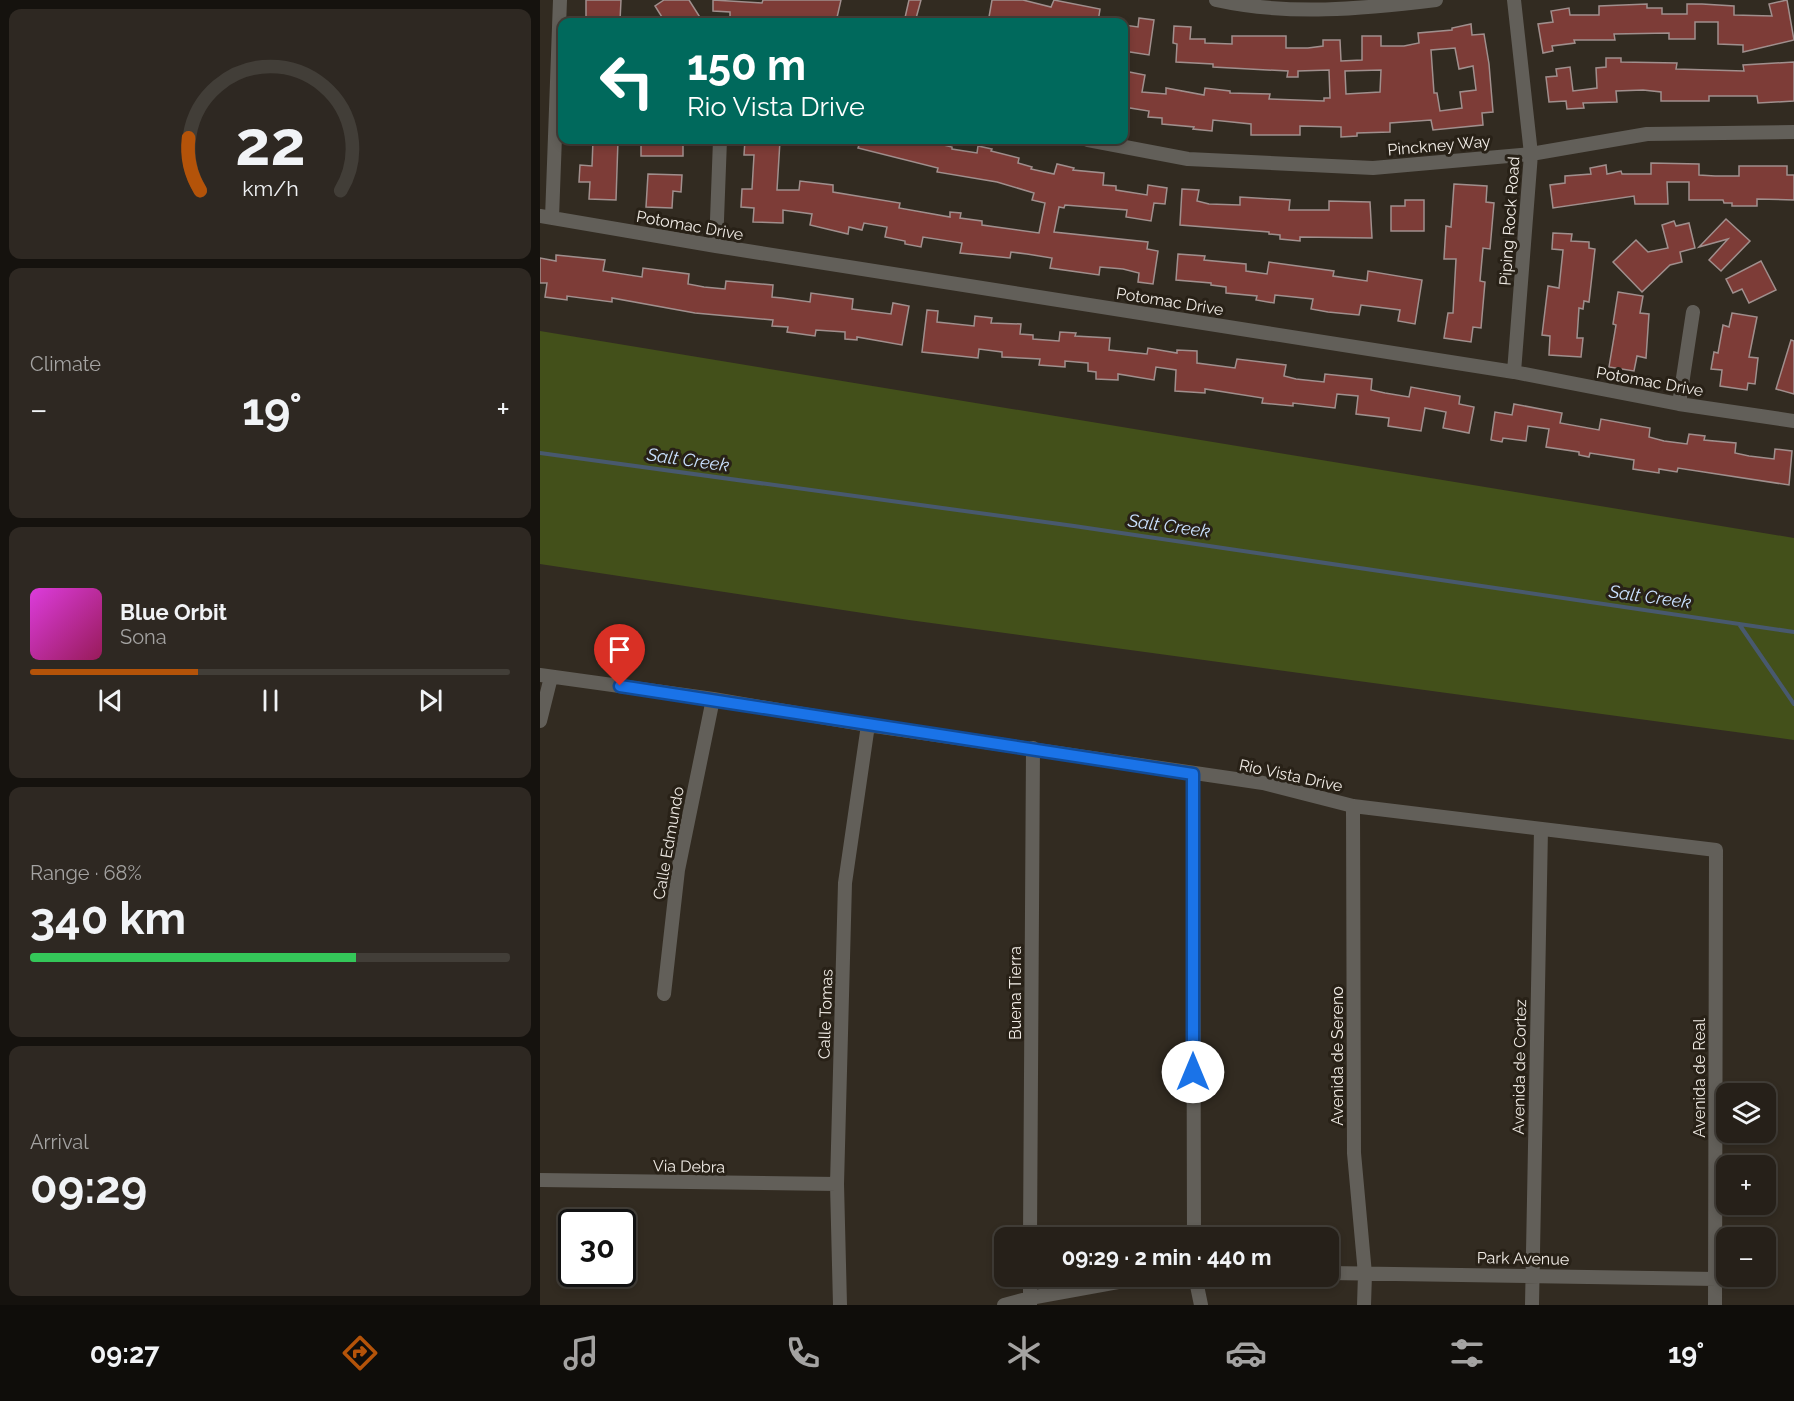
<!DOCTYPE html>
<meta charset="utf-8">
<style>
:root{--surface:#262019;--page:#2e2822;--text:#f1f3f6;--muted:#a4a3a2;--line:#423e38;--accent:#b45309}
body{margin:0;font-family:Raleway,sans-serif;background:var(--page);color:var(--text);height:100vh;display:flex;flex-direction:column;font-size:22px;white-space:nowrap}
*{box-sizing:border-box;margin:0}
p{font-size:20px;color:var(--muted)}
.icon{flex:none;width:33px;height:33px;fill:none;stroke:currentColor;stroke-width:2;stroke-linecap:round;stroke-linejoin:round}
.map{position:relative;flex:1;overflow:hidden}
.sheet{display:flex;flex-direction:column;gap:9px;padding:9px;background:#15120e;width:540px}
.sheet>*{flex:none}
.guide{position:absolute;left:18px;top:18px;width:570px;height:126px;border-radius:12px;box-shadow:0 3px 9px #0003,0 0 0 2px var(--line);background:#00695c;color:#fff;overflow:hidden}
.fabs{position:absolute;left:1176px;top:1083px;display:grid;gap:12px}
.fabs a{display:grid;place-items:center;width:60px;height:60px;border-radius:12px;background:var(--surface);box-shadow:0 3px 9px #0003,0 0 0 2px var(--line);font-size:30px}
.speed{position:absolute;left:18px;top:1209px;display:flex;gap:12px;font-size:30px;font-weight:700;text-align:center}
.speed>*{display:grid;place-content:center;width:78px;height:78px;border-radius:50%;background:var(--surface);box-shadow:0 3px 9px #0003,0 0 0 2px var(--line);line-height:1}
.speed .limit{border:3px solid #111;border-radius:9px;background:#fff;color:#111}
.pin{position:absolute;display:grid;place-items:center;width:51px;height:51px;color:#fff;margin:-62px -26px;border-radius:50% 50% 50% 0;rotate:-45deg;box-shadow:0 0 6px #0007}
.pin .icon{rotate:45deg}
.me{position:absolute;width:66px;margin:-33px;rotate:0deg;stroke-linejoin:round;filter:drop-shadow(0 0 4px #0008)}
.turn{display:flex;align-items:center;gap:21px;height:126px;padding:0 30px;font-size:27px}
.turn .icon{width:78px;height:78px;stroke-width:2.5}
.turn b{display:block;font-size:42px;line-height:51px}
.big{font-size:45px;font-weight:700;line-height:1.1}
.sheet .widget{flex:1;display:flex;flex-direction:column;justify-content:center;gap:9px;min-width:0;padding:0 21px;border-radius:12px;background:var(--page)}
.sheet .dial{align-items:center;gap:0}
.dial svg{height:156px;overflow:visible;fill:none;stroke:var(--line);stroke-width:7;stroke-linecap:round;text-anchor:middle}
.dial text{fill:var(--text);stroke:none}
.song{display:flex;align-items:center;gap:18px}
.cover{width:72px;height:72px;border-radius:9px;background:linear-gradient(135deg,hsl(300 70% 55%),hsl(330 70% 35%))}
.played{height:6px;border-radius:3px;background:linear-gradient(90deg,var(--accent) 35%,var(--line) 35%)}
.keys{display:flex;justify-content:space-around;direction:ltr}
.heat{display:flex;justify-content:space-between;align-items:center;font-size:33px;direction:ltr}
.charge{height:9px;border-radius:4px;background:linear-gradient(90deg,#34c759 68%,var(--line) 0)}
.trip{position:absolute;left:454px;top:1227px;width:345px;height:60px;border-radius:12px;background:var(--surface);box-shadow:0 3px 9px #0003,0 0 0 2px var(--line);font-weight:700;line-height:60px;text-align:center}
.tab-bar{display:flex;height:96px;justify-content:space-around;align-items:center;background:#0f0d0a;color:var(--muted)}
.tab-bar .icon{width:42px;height:42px}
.tab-bar .current{color:var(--accent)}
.tab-bar b{font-size:27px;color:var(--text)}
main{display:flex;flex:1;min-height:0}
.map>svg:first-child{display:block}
.green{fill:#43501a}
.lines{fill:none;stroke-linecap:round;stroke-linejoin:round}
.stream{stroke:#48596e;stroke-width:4}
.building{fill:#7d3c37;stroke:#a08f8d;stroke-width:1.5;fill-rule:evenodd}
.street{stroke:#625f59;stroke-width:14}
.route-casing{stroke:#114b97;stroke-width:15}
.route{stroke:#1a73e8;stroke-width:10}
.labels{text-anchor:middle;stroke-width:6;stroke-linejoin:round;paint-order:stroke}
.street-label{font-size:16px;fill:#f1ece6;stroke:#282117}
.water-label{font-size:18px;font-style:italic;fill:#c9e0fe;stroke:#282117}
</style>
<main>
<section class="sheet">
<div class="widget dial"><svg viewBox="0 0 100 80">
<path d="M14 69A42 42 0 1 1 86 69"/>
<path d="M14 69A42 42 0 0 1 8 42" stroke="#b45309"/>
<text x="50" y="56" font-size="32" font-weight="700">22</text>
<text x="50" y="72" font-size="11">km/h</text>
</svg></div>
<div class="widget"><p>Climate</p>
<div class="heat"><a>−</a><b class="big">19°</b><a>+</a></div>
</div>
<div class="widget">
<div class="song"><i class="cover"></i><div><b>Blue Orbit</b><p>Sona</p></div></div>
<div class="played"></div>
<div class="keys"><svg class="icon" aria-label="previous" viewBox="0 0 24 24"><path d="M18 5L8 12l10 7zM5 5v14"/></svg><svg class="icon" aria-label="pause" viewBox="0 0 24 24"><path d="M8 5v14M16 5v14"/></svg><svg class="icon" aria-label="next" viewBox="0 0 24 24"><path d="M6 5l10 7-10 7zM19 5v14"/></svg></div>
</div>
<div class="widget"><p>Range · 68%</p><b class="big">340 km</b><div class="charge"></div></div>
<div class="widget"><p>Arrival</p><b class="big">09:29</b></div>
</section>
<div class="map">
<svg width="1254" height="1305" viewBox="0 0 1254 1305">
<rect width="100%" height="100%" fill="#322b21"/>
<path class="green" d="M0 331 1254 538V740L369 620 0 564Z"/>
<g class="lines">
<path class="stream" d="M0 453 534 526 1254 632
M1199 624 1254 704"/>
</g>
<path class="building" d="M46 0H81L80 21 46 20Z
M124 0H149L163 22H125L115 6Z
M173 0 222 3 223 0H301L296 22 190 21V12L173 11Z
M369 0H381L375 22H364Z
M452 0H483L511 7 514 0 560 9 558 22H457L458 19 449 17Z
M1247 0 1254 40 1203 52V45L1178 44V22H1155V39H1129V33L1074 34 1075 40H1034L1035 43 1012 46 1013 51 1003 53 998 24 1013 22 1011 11 1029 8 1030 15H1059V6L1107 4V8H1122V14H1147V4H1162L1194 6V15L1232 16 1229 4Z
M599 18 614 20 609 55 584 51V25L598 27Z
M931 24 932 35 944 34 949 64 953 112 942 113 943 125 893 130 891 120 850 123V132L817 133V136L801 137V127L760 126V135H711V124L673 120 672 131 653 129 654 127 622 124V118L608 117 609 111 584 107V71L605 75 602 92 626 94V88L664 95 665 88 690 91V93L730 94 729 99 784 101V98H790L789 70 758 71V77H747L748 71 673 67V64L636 62 637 44 633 43 634 26 651 27 650 39H665V43L692 44V36H746V48H768L783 46V40H800L801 61 822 60V36H841V46H864L879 43 878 33 912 30V28ZM915 48 919 69 933 66 936 90 920 92 922 108 900 111 897 93H894L891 50ZM841 70 840 92 806 94 805 71Z
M1066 58H1081V62L1137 63 1136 69 1204 71 1203 65 1254 62V101L1218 103 1217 96H1169V101H1121V92L1103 90 1076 91 1077 102 1043 103 1044 108 1027 109 1026 101 1009 102 1006 77 1017 76 1016 69 1030 67 1033 91 1057 88 1056 68 1066 67Z
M53 140H78L76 200 49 199 50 182H39L40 165 52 166Z
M101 140H143V156H101Z
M205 140 240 141 237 190H259L260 181 293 185V192L360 203 359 208 410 217V212L421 213 420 218 442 221V225L499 233 505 203 492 200 494 193 457 182 397 172 398 168 318 148 321 140H400L399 144 412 147V149L437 153 438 146 452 149 451 151 479 158 478 163 492 167 491 169 514 174 517 164 534 168 533 170 564 173 563 185 576 186V190L607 195 608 185 627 188 625 204 614 203 611 221 586 217 587 210 525 205 524 208 519 207 514 232 608 242 607 249 618 251 613 284 598 282 599 273 583 269 560 267 559 275 510 268 512 258 487 254 471 252 470 258 420 253 422 243 383 237 381 247 365 244V241L345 237 347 227 324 223 322 230 309 227 308 234 270 225 272 214 243 210V223L213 222 214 208 201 207 202 189H212L214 155H204Z
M1111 163 1159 164V175L1175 176H1199V166H1247V175H1254V200L1217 199V206H1192V203H1184L1183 200H1149V182H1127L1128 204H1095L1094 196 1013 208 1010 185 1025 183V176L1051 174 1050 168 1066 165 1067 174 1081 171 1082 174H1111Z
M108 174 142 175 141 192 133 191 132 208 106 207Z
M914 184 947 186 946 202 954 203 950 249 943 248 940 281 945 282 941 328 933 327 931 342 904 338 908 313H913L916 259H904L906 226 911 227Z
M642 189 659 190 657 201 669 204 700 205V197L750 200 749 210H789V201L830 202 832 238 760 237V241L740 239V235L729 234V232L640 225Z
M865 200H884V231H851V206H865Z
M1186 219 1210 241 1181 271 1169 260 1188 239 1159 247Z
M1134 221 1136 226 1149 223 1155 248 1140 252 1142 262 1130 265 1102 292 1073 262 1096 240 1108 252 1128 248 1122 225Z
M1013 233 1032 234 1031 241 1049 242V248L1055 249 1049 302 1044 301 1043 309 1039 308 1037 338H1043L1041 357 1009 355 1010 336 1002 335 1008 286 1019 288 1023 250 1012 249Z
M638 254 665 256 664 260 706 264V271L727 274 729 262 794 271 793 276 827 281 828 271 882 280 875 324 858 321 860 310 821 305 819 315 788 312 771 309 773 299 735 295 734 303 716 300 717 296 686 293V287L671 285V283L636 280Z
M16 255 65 260 63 271 102 277 103 268 149 274 148 284 164 287 185 289 186 281 233 285 232 297 242 298 270 302 271 293 313 299 312 309 351 314 353 303 369 306 362 345 317 337V340L305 339V332L276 330 275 336 247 332 248 327 232 326 233 320 155 313 72 298V302L27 296V300L5 297 7 283H0V258L16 261Z
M1221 261 1236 290 1209 303 1202 289 1193 293 1186 279Z
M1078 292 1103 296 1100 313 1109 314 1106 358 1097 356 1094 371 1069 367 1076 325 1073 324Z
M387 310 398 311 397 322 434 326 435 316 452 318 451 323 481 324 480 334 493 335V339L519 341 520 332 536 333 535 336 570 338 569 350 607 354 608 348 637 353V350L657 351V363L695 368 697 359 746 365 744 376 756 379 784 382 785 374 832 379 831 390 845 393 869 397 871 387 920 396 919 404 934 407 929 433 903 428 906 412 885 408 881 431 848 426 849 418 816 414 818 396 797 394 795 408 753 403V406L722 403 723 398 665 389V393L635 391 636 370 616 367 614 380 578 374V380L556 379V372L548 371V363L525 361V367L499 365 500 359 462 357V352L439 349 438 358 382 352Z
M1192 313 1217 317 1209 357 1218 358 1215 384 1208 383 1207 390 1180 386 1182 370 1171 369 1174 352 1178 353 1183 325 1189 327Z
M1251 340 1254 341V394L1236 389Z
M974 404 1022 413 1020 423 1059 430 1061 419 1110 428 1109 437 1124 441 1147 444 1149 434 1165 436 1164 440 1196 443 1195 453 1209 456 1234 459 1235 449 1252 451 1249 485 1138 468 1137 472 1119 469V473L1093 469 1094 460 1050 453 1049 457 1039 455V452L1006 447 1009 429 988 426 986 441 963 438 962 442 951 440 955 412 972 415Z"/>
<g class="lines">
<path class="street" d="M676 0C748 16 823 9 896 0
M974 0 991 154 974 372
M548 140 648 159 833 168 991 154 1107 134 1254 132
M0 216 176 246 974 372 1139 404 1254 421
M12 218 20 0
M176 246 180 140
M1139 404 1153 312
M0 675 173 699 328 725 723 783 813 806 1176 850 1175 1305
M0 721 11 677
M653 774 654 1238
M813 806 814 1153 825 1274 824 1305
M124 994 138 870 173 699
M0 1180 297 1184
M490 1238 493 748
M789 1273 1176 1279
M655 1276 661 1305
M300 1305 297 1184 305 883 328 725
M464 1305 490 1298 611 1276
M490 1305V1276
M992 1305 1001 829"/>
</g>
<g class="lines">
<g class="route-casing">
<path id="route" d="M80 686 653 774V1072"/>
</g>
<use href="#route" class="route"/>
</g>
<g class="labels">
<g class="street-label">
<text transform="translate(899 145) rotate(-5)" y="6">Pinckney Way</text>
<text transform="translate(969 221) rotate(-86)" y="6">Piping Rock Road</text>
<text transform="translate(150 225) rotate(10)" y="6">Potomac Drive</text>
<text transform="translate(630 301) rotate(9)" y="6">Potomac Drive</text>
<text transform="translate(1110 381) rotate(10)" y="6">Potomac Drive</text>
<text transform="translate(751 775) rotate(12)" y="6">Rio Vista Drive</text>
<text transform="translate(128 843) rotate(-80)" y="6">Calle Edmundo</text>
<text transform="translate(475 993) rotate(-90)" y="6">Buena Tierra</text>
<text transform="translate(285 1014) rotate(-88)" y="6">Calle Tomas</text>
<text transform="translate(797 1056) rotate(-90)" y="6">Avenida de Sereno</text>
<text transform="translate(979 1067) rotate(-89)" y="6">Avenida de Cortez</text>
<text transform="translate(1159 1078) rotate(-90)" y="6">Avenida de Real</text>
<text transform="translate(149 1166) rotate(1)" y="6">Via Debra</text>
<text transform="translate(983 1258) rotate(1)" y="6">Park Avenue</text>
</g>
<g class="water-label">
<text transform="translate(148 460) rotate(8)" y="6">Salt Creek</text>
<text transform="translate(629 526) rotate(8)" y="6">Salt Creek</text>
<text transform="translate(1110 597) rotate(8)" y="6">Salt Creek</text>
</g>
</g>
</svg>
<div class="fabs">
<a><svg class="icon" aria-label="layers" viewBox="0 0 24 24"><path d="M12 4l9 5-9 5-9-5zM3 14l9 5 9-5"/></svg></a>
<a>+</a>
<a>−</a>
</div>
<div class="speed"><div class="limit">30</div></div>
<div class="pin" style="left:80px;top:686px;background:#d93025"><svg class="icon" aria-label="arrive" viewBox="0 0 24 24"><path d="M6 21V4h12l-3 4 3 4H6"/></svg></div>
<svg class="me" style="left:653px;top:1072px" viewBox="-20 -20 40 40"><circle r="19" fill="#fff"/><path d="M0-13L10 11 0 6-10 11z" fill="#1a73e8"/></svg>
<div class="trip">09:29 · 2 min · 440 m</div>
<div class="guide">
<div class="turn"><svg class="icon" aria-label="left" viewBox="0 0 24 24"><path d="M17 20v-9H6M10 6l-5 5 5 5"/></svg><div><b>150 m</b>Rio Vista Drive</div></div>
</div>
</div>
</main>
<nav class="tab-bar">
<b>09:27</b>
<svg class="icon current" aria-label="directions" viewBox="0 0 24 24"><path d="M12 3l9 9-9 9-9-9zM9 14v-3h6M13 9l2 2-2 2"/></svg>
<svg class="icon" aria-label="music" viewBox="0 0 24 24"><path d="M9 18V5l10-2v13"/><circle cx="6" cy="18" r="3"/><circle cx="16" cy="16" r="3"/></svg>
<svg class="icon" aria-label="phone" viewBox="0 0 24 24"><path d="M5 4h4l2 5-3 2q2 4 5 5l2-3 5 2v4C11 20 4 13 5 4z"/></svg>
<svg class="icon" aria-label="climate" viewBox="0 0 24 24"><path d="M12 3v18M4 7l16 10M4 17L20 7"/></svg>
<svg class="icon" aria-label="car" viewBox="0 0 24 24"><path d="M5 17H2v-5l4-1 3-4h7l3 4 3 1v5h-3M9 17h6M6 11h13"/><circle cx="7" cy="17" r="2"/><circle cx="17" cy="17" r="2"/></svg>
<svg class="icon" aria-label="filters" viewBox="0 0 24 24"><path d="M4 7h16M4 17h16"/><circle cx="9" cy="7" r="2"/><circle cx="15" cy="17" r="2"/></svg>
<b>19°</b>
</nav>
